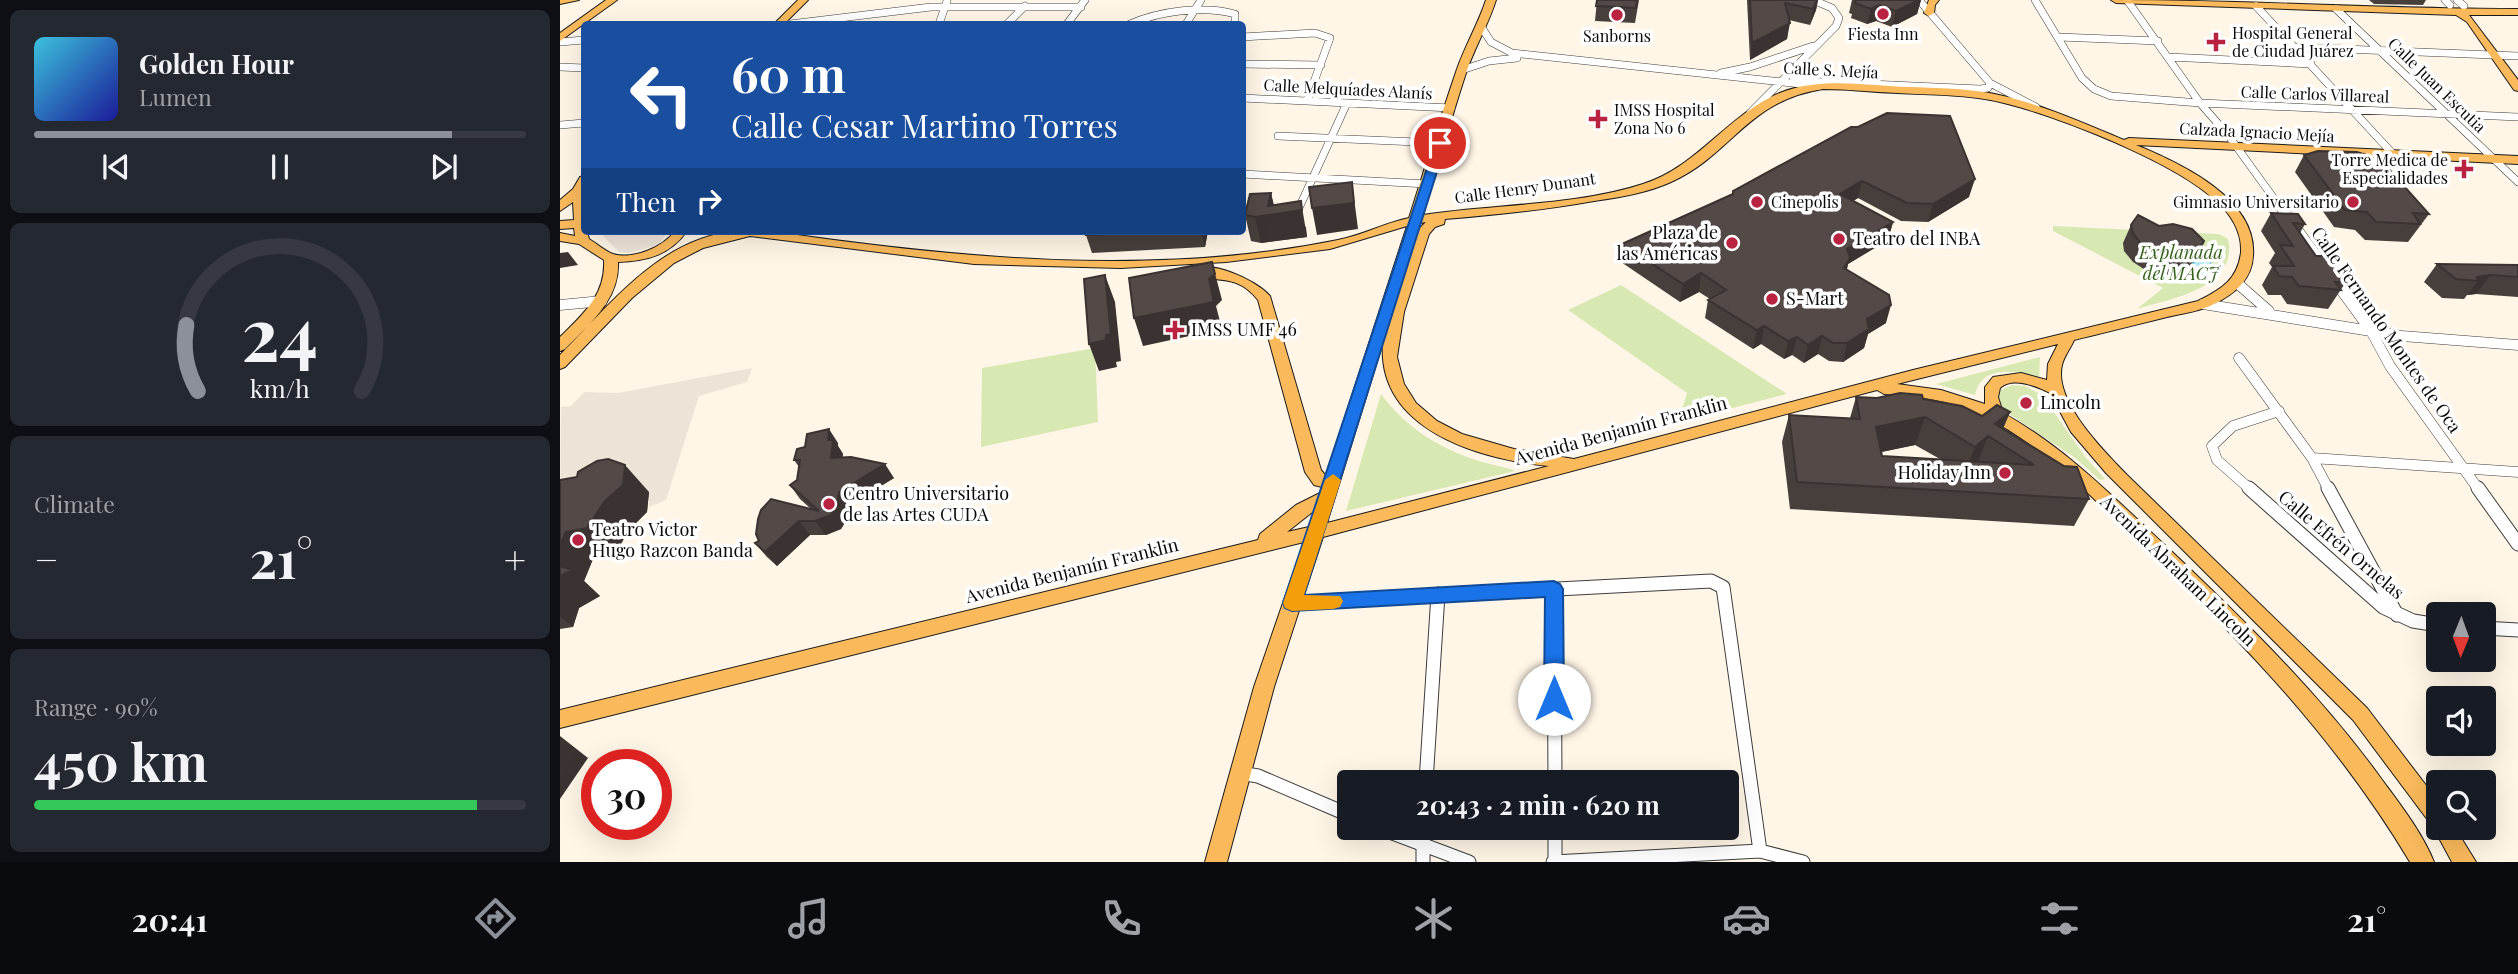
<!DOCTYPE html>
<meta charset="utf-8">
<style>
:root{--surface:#171b24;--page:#242831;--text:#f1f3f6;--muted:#9ea1a6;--line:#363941;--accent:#8c9099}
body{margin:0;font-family:"Playfair Display",serif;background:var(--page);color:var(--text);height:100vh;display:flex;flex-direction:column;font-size:26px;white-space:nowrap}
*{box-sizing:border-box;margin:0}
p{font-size:23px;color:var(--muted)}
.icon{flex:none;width:38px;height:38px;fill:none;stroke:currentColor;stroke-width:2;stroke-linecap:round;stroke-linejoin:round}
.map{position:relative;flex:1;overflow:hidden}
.side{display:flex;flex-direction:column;gap:10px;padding:10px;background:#0d0f14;width:560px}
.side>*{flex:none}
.top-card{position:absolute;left:21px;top:21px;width:665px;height:214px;border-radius:7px;box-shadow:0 7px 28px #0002;background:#1a4fa0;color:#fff;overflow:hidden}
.needle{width:46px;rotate:181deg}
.fabs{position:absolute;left:1866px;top:602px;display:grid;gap:14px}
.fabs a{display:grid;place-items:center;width:70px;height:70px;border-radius:7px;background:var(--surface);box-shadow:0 7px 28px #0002;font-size:35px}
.speed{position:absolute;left:21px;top:749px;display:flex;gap:14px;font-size:35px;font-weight:700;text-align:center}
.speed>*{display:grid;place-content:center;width:91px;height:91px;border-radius:50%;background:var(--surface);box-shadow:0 7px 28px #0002;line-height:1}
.speed .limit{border:10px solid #d22;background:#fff;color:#111}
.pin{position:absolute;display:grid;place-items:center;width:60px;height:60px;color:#fff;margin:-30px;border:4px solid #fff;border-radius:50%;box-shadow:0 2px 7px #0007}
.me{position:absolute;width:77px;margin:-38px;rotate:0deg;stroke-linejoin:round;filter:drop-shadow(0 0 5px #0008)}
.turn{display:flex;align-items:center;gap:24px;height:147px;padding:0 35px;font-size:32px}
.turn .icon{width:91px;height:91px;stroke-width:2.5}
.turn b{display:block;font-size:49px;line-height:60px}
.then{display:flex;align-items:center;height:66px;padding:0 35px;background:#0003;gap:14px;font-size:26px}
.big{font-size:52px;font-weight:700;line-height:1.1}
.side .tile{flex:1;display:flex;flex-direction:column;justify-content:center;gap:10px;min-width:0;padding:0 24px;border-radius:10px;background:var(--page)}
.side .dial{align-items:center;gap:0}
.dial svg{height:182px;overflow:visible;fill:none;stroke:var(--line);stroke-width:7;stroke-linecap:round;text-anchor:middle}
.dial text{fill:var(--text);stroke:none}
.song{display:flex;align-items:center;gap:21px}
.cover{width:84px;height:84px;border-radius:10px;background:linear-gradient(135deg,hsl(190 70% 55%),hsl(240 70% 35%))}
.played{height:7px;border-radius:4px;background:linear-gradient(90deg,var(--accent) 85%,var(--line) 85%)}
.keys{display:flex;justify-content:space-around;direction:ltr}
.heat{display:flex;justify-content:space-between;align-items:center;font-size:38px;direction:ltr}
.charge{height:10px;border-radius:5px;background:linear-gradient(90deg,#34c759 90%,var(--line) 0)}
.trip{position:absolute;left:777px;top:770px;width:402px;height:70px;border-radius:7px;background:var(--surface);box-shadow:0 7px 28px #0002;font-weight:700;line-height:70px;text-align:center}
.dock{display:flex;height:112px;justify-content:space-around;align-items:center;background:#090b0e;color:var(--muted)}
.dock .icon{width:49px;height:49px}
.dock .current{color:var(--accent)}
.dock b{font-size:32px;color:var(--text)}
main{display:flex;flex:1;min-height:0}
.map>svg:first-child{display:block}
.green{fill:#d7e8b2}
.plaza{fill:#ede4d8}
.water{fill:#ace7f6;stroke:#32a9ce;stroke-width:2;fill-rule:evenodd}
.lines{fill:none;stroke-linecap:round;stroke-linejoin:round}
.street-far2-casing{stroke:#3d3d3d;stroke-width:8}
.street-far1-casing{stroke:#3d3d3d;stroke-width:11}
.street-casing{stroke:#3d3d3d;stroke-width:15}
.primary-casing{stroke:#1b1b1b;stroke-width:2}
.street-far2{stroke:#fff;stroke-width:7}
.street-far1{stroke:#fff;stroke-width:10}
.street{stroke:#fff;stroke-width:13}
.primary{fill:#faba5c;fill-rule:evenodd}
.wall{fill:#473f3c;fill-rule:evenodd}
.shaded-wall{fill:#3a3331}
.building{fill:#534946;stroke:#3a3331;stroke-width:2;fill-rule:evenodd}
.route{fill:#1a73e8;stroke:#114b97;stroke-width:2}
.slow{fill:#f59e0b}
.poi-dot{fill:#ba2242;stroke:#fff;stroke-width:2.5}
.labels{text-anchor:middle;stroke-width:7;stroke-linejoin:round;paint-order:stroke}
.far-poi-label{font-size:16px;fill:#0a0a0a;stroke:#fff;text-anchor:start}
.far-street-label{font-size:16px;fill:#0a0a0a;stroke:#fff}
.poi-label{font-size:18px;fill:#0a0a0a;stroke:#fff;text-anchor:start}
.park-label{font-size:18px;font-style:italic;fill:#35611b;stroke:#fff}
.street-label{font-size:18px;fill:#0a0a0a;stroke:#fff}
</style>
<main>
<section class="side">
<div class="tile">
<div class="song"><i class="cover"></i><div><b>Golden Hour</b><p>Lumen</p></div></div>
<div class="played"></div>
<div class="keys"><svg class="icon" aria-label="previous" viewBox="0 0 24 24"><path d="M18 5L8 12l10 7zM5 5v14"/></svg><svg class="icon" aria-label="pause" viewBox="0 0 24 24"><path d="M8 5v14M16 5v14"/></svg><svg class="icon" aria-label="next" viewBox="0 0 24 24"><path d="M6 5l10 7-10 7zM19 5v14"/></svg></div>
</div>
<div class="tile dial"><svg viewBox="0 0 100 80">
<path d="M14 69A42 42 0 1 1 86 69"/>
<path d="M14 69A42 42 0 0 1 9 40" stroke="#8c9099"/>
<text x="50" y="56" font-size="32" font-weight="700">24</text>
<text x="50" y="72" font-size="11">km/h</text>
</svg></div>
<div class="tile"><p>Climate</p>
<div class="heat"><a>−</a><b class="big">21°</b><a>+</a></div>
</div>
<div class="tile"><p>Range · 90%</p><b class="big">450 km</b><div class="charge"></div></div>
</section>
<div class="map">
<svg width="1958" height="862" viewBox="0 0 1958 862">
<rect width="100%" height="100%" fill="#fff6e7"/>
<path class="green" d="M1493 226 1659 234 1668 239C1679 288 1610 299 1577 309L1603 288 1493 231Z
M1061 285 1227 394 1118 422 1127 393 1008 310Z
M535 348 538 422 421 447 422 368Z
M1480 357 1479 377C1455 371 1422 364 1415 395L1376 384Z
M1452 385 1465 386 1482 395 1526 458 1545 479 1540 480 1514 457 1446 412 1439 404 1437 392Z
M821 394C845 427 880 449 919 461 930 465 945 466 955 471L786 511Z"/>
<path class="plaza" d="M38 231H108L109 232 98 245 69 253 59 252Z
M192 368 187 382 139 396 106 500 89 507V492L0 509 1 407 11 406 24 392 58 393Z"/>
<path class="water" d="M1586 235 1608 237V235L1629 241 1650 257 1651 270C1631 287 1584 273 1575 249L1577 241ZM1609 243 1628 250 1635 259 1633 264C1619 272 1601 265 1590 253L1592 244Z"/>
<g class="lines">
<g class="street-far2-casing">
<path id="street-far2" d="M1359 0 1430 83 1476 107
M1475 0 1522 78 1534 89 1551 96 1640 103 1958 117
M1567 0 1640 103 1668 135 1723 211
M1885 0 1890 5
M1897 0 1904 6
M1696 6 1833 154
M1776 9 1958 182
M230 24 371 7H521
M379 24 387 1
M447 24 465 6
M507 24 525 0
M570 24C600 11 643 5 675 14V24
M626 24 641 0
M922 28 931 42 952 53 1259 86
M682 37 755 33 770 38 747 101
M1499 37 1598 41
M0 42 24 40
M1734 47 1958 56
M1609 57 1751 64
M682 64 761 65
M0 67 24 68
M1231 69 1232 76 1243 81 1420 89 1428 88 1430 83
M902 70 929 61 957 58
M1161 73 1190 67 1253 46
M682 98 891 108
M1190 113 1276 26 1279 18 1272 8 1253 0
M0 125 24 123
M718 136 880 143
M682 174 867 184
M738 210 787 103"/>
</g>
<g class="street-far1-casing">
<path id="street-far1" d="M1722 209 1764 266
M1773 279 1811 331 1830 366 1919 490
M1677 283 1709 311
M1643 304 1842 336 1958 345
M0 305 42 301
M1679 358 1752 458 1769 490
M1752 458 1958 472
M1691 490 1657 460 1652 446 1673 426 1719 411"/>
</g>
<g class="street-casing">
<path id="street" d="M1689 488 1823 607 1853 621 1878 625
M1768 488 1837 615
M1918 488 1958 544
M994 589 995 782
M732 603 1151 581 1163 587 1200 851
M1923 628 1958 630
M680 773 698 776 789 815
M866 782 878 594
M819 828 909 862
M863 828V862
M995 828V862
M993 862 1200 851 1243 862"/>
</g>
<g class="primary-casing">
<path id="primary" d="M0 0H19L0 4Z
M46 0H57L0 41V33Z
M238 0H248L224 24H214Z
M926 0H936C928 25 916 45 907 70 891 118 878 166 863 215 933 204 1016 206 1083 184 1134 168 1163 122 1209 98 1246 78 1288 83 1329 86 1360 88 1392 87 1424 92 1472 100 1519 121 1564 140L1569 138 1958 156V164L1576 145C1620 163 1698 199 1693 256 1692 281 1672 296 1650 306 1636 312 1619 314 1603 318 1574 325 1544 333 1514 340 1511 348 1504 356 1502 365 1493 401 1544 451 1567 475L1807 708 1878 801V828H1895L1916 862H1892L1873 827 1793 720 1546 473 1511 432 1490 393C1476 386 1453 376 1440 388L1438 397 1443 413C1506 448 1555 499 1607 547 1683 619 1758 692 1820 777 1839 803 1862 832 1874 862H1850C1775 737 1682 641 1577 541 1530 495 1482 444 1421 415 1390 400 1359 396 1324 394L1317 390 763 537 714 687 667 862H645L694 687 744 542 0 728V710L698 540 700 534 736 505 760 493 762 487 754 485 745 472 698 300C674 269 647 286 629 272 648 257 696 280 710 296L761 470 766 476 847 226 770 249 666 262 561 268 414 264 190 236 143 248 114 263 72 298 5 367 0 369V355C50 305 100 238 176 231 187 230 198 231 209 231 395 258 592 278 778 240 803 235 825 223 849 218 865 168 880 118 897 69 906 44 918 24 926 0ZM1263 89C1288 89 1313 92 1338 93 1373 95 1409 94 1444 103 1500 117 1615 162 1656 201 1671 214 1682 232 1681 252 1678 279 1662 289 1638 301L1353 370 1014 459 954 449 902 434 877 421 856 403 844 384 837 357 844 312 869 234 875 227 884 224 885 219C935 215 984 210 1034 201 1060 197 1087 193 1111 182 1172 155 1186 101 1263 89ZM866 222 858 230 857 232 860 223ZM823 342C816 430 919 459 989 466L767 523ZM1498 344 1488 364 1487 380 1461 373 1433 377 1425 387V404L1381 390 1337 384ZM755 510 749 527 727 532Z
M1369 0H1379L1375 5 1374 13 1369 16 1364 13Z
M1551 0C1687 0 1823 9 1958 9V15H1909L1958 80V91L1954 90 1907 22 1896 15 1556 3Z
M24 176V231H27L29 239C36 243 45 251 53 254 74 260 103 247 115 231H127C110 255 87 261 58 262 60 300 29 324 5 349L0 351V337C23 314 46 295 44 260L19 244 0 241V233L15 236 14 228 0 229V221L14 220 13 202 0 211V200L13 189 20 177Z"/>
</g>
<use href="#street-far2" class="street-far2"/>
<use href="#street-far1" class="street-far1"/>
<use href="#street" class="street"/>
<use href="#primary" class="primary"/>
</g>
<path class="wall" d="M1037 0H1079L1075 23 1035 21Z
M1187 0H1258L1256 10 1250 25 1229 20 1227 39 1190 60Z
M1292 0H1361L1357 14 1332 27 1316 21 1307 24 1291 18 1292 14 1289 13Z
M1809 0H1866L1863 5 1814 4Z
M1291 127 1409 197 1368 222 1341 221 1298 198 1293 201 1333 222 1328 240 1288 264 1287 269 1326 323 1308 334 1304 348 1283 362 1269 361 1258 354 1244 363 1232 355 1224 359 1201 344 1193 349 1145 318 1148 300 1150 299 1139 292 1120 302 1061 262 1062 244 1172 195 1173 191Z
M1744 155 1869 214 1848 242 1805 240 1795 230 1774 227 1735 172Z
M711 193 714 205 746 227 747 237 701 243 691 241 685 215Z
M1711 213 1745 224 1740 233 1756 256 1786 282 1768 309 1727 304 1721 295H1708L1702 285 1712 267 1709 263 1715 253 1701 231Z
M1571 225 1599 226 1644 241 1630 267H1617L1610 280 1593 275 1573 262 1564 251 1563 243Z
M527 231H648L645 247 532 253 526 235Z
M1877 264 1958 265V297L1916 294 1907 295 1904 299 1882 298 1864 282Z
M1296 397 1363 399 1422 416 1450 412 1443 429 1529 499 1514 526 1230 509 1222 442 1229 415 1290 418ZM1355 445 1380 459 1322 456 1321 452Z
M278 443V446L283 454 282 457 334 478 288 506 287 519 281 529 266 535H250L217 566 207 557 195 543 251 509 240 499 230 485 237 480 239 467 234 460 245 447Z
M0 480 89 492 87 512 70 529 54 555 33 559 24 581 40 596 19 608 13 627 0 629Z"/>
<path class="shaded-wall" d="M1257 0H1258L1256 10 1250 25 1253 9Z
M1359 0H1361L1357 14 1332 27 1336 11Z
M1319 5 1316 21 1307 24 1311 9Z
M1230 23 1227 39 1190 60 1192 43Z
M1415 179 1409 197 1368 222 1373 204Z
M1302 181 1298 198 1275 212 1280 194Z
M792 182 798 229 757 235 752 208Z
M711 193 715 214 741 201 747 237 701 243 695 217 708 206Z
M1333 222 1328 240 1288 264 1285 276 1280 286 1287 249Z
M641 231H648L645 247Z
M8 252 18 265 0 268V253Z
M652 262 662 300 656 306 662 329 583 346 574 318 649 279Z
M1141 273 1139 292 1120 302 1123 284Z
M545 275 555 302 561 361 556 362 557 367 539 371 529 344Z
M1930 275 1916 294 1907 295 1918 281 1917 277Z
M1331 305 1326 323 1308 334 1304 348 1283 362 1287 343 1307 319Z
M1204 326 1201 344 1193 349 1197 330Z
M1262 336 1258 354 1244 363 1248 345Z
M1237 337 1232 355 1224 359 1228 341Z
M1450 412 1438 439 1435 424Z
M1365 417 1355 445 1307 455 1316 427Z
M269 429 278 443V446L283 454 281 472 271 458 268 440Z
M1428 436 1417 464 1404 474 1415 447Z
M325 464 334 478 288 506 287 519 281 529 266 535 255 521 279 492Z
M65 465 89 492 87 512 70 529 54 555 33 559 24 581 40 596 19 608 13 627 0 616V545L6 532Z
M239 521 250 535 217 566 205 552Z
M0 736 28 758 0 799Z"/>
<path class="building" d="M1037 0H1077L1076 8 1036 6Z
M1190 0H1257L1253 9 1225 3 1230 23 1192 43Z
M1296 0H1359L1336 11 1319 5 1311 9 1295 3Z
M1327 113 1390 116 1415 179 1373 204 1347 203 1302 181 1280 194 1333 222 1287 249 1290 258 1284 268 1329 295 1331 305 1307 319 1309 329 1287 343H1273L1262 336 1248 345 1237 337 1228 341 1204 326 1197 330 1148 300 1166 290 1141 273 1123 284 1062 244 1173 194V191L1291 127H1298Z
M1758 151 1797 152 1820 159 1869 214 1853 213 1860 224 1816 222 1807 212 1785 210 1744 155Z
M792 182 794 203 752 208 749 187Z
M711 193 708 206 741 201 742 210 695 217 685 215 690 194Z
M1711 213 1738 214 1745 224 1733 223 1756 256H1767L1786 282H1775L1781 290 1739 286 1732 277 1719 276 1713 266H1734L1720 245 1733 246Z
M1578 215 1599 226 1613 224 1632 229 1644 241 1640 249H1623L1620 262 1602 257 1581 244 1573 233 1571 225Z
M527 231H602L526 235Z
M652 262 655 274 649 279 654 302 574 318 569 278Z
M1877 264 1958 265V277L1930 275 1917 277 1918 281 1896 279Z
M545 275 551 334 546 335V340L529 344 524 279Z
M1340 393 1362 395 1363 399 1402 406 1422 416 1437 405 1450 412 1435 424 1504 466 1517 467 1529 499 1237 482 1229 415 1300 419 1296 397 1317 398ZM1365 417 1415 447 1428 436 1474 465 1322 456 1316 427Z
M269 429 268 440H273L271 458 291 457 325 464 279 492 277 505 271 515 255 521H239L205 552 195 543 199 541 196 534 198 519 201 510 211 499 259 511 230 485 237 480 240 460H234L237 449 245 447 247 434Z
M48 459 65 465 63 485 45 501 27 528 6 532 0 545V480L17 477 18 472 37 461Z
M0 566 12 570 0 576Z"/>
<path class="route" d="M876 141 886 143 744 595 994 581 1000 584 1003 589 1004 699 1001 706 994 708 987 706 984 699 985 597 732 611 725 608 723 603Z"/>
<path class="slow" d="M773 474 781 480 744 595 780 596 783 601 780 607 773 609 732 611 725 608 723 603 765 480Z"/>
<g class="poi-dot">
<circle cx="1323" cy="14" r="7"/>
<circle cx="1057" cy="15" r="7"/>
<path d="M1652.5 31.5h7v7h7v7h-7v7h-7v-7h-7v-7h7z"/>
<path d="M1034.5 108.5h7v7h7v7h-7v7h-7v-7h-7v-7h7z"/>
<path d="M1900.5 158.5h7v7h7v7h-7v7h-7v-7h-7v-7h7z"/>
<circle cx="1197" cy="202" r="7"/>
<circle cx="1793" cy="202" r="7"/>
<circle cx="1279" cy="239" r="7"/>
<circle cx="1172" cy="243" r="7"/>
<circle cx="1212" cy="299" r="7"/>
<path d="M611.5 319.5h7v7h7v7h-7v7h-7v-7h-7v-7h7z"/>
<circle cx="1466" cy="403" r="7"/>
<circle cx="1445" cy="473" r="7"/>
<circle cx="269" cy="504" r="7"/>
<circle cx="18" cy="540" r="7"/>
</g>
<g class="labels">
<g class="far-poi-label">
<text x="1672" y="39">Hospital General<tspan x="1672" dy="18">de Ciudad Juárez</tspan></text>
<text x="1323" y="40" text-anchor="middle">Fiesta Inn</text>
<text x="1057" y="42" text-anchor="middle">Sanborns</text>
<text x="1054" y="116">IMSS Hospital<tspan x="1054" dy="18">Zona No 6</tspan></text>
<text x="1888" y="166" text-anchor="end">Torre Medica de<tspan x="1888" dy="18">Especialidades</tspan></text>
<text x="1211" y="208">Cinepolis</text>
<text x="1779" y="208" text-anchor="end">Gimnasio Universitario</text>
</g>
<g class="far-street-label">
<text transform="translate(1271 70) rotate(3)" y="6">Calle S. Mejía</text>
<text transform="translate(1877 85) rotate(44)" y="6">Calle Juan Escutia</text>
<text transform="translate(788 89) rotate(3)" y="6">Calle Melquíades Alanís</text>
<text transform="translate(1755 94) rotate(2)" y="6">Calle Carlos Villareal</text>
<text transform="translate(1697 132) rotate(3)" y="6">Calzada Ignacio Mejía</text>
<text transform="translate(965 188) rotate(-8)" y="6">Calle Henry Dunant</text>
</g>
<g class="poi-label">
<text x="1158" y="239" text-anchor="end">Plaza de<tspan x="1158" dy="21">las Américas</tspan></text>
<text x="1293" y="245">Teatro del INBA</text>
<text x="1226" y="305">S-Mart</text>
<text x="631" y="336">IMSS UMF 46</text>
<text x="1480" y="409">Lincoln</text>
<text x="1431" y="479" text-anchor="end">Holiday Inn</text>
<text x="283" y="500">Centro Universitario<tspan x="283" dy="21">de las Artes CUDA</tspan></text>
<text x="32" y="536">Teatro Victor<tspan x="32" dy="21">Hugo Razcon Banda</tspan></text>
</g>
<g class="park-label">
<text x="1621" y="259">Explanada<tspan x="1621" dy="21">del MACJ</tspan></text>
</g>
<g class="street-label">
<text transform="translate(1826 330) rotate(55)" y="6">Calle Fernando Montes de Oca</text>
<text transform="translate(1061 431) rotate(-15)" y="6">Avenida Benjamín Franklin</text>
<text transform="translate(1781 545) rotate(40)" y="6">Calle Efrén Ornelas</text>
<text transform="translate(512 571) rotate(-14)" y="6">Avenida Benjamín Franklin</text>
<text transform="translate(1618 571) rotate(44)" y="6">Avenida Abraham Lincoln</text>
</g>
</g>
</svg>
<div class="fabs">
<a><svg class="needle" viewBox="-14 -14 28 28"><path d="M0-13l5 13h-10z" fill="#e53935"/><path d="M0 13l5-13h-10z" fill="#9ea1a6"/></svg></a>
<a><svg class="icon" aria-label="sound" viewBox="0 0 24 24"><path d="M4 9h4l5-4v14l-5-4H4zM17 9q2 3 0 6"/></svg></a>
<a><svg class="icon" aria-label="search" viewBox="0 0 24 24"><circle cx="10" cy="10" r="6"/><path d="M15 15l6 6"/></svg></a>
</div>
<div class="speed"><div class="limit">30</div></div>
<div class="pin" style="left:880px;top:143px;background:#d93025"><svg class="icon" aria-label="arrive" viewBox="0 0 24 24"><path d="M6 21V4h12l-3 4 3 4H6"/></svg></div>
<svg class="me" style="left:994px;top:699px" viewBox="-20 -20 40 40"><circle r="19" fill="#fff"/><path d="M0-13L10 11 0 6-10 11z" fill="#1a73e8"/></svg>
<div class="trip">20:43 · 2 min · 620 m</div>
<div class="top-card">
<div class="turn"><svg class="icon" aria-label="left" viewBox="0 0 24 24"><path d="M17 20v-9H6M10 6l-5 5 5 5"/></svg><div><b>60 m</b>Calle Cesar Martino Torres</div></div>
<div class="then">Then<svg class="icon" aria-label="right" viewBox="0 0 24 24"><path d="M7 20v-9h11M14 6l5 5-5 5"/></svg></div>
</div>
</div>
</main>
<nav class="dock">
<b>20:41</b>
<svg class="icon current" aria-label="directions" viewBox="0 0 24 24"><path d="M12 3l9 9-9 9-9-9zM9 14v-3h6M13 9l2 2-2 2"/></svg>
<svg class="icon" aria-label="music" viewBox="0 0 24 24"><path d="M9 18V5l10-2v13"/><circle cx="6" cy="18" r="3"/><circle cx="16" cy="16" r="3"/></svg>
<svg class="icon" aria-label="phone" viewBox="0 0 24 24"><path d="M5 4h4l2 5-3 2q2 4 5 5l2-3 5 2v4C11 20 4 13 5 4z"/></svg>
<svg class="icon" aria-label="climate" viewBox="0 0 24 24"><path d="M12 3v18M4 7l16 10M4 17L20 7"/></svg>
<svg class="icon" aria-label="car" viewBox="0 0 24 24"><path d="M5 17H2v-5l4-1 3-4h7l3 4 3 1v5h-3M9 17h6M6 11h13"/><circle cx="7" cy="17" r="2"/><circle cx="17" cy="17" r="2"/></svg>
<svg class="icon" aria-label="filters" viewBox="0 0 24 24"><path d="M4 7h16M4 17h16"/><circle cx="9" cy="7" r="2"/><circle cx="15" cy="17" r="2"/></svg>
<b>21°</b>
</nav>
